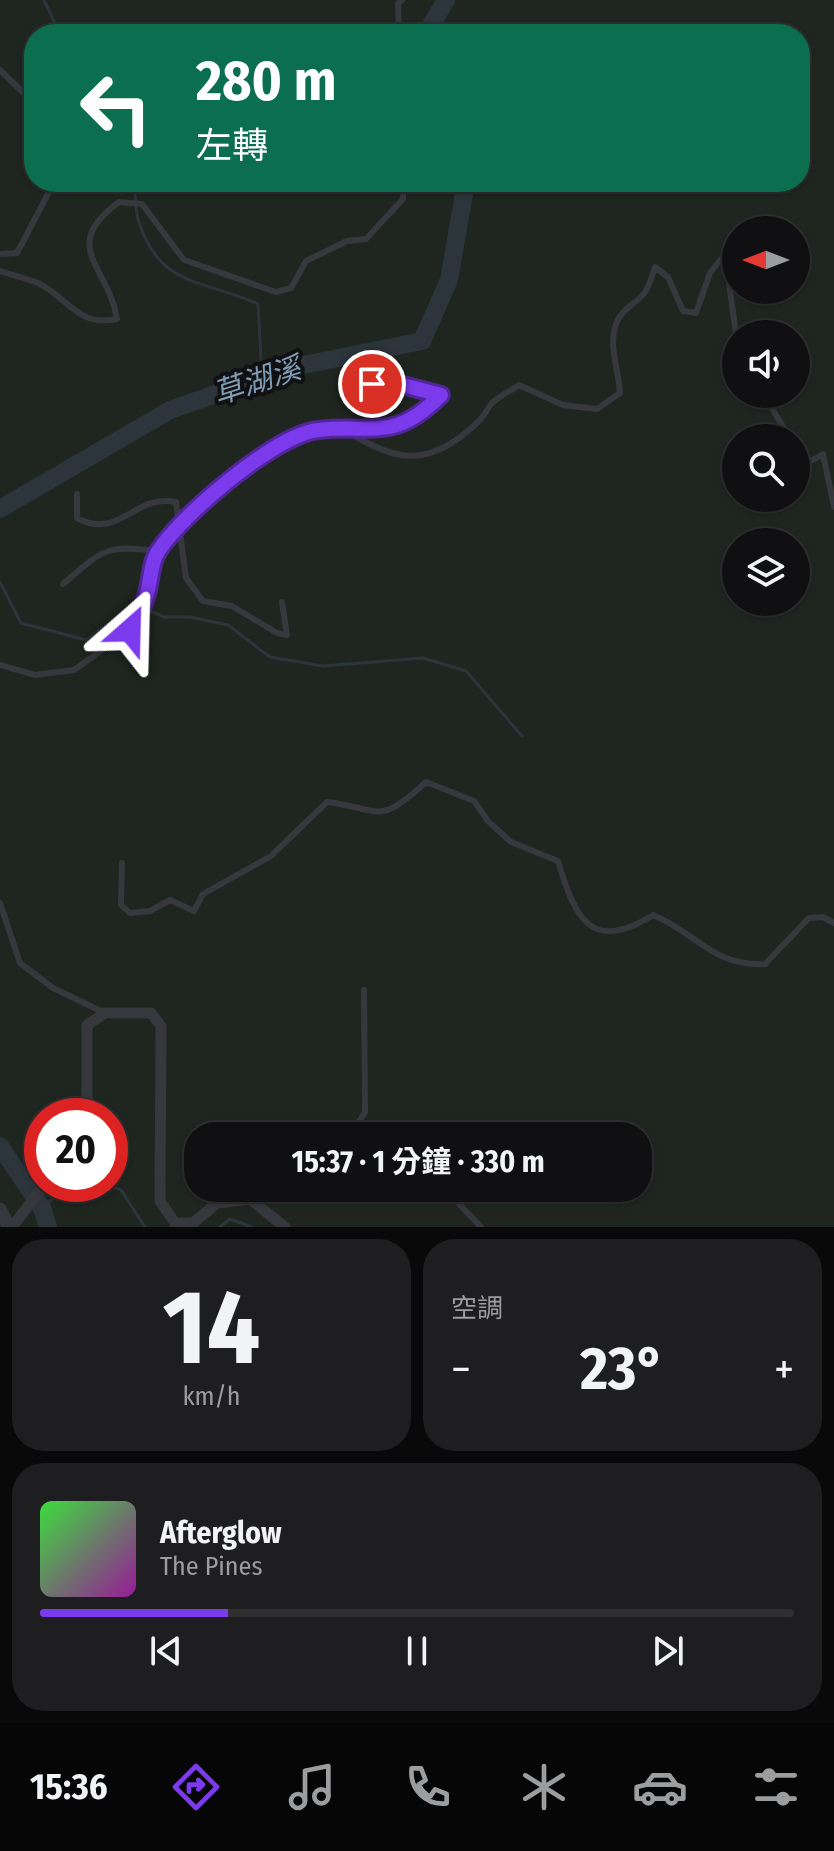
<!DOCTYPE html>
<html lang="zh-TW">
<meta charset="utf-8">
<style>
:root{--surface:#101012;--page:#1e1e20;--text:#f1f3f6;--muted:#9c9d9f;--line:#303032;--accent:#7c3aed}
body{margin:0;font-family:"Fira Sans Condensed","Noto Sans TC",sans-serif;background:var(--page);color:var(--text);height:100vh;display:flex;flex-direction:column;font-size:30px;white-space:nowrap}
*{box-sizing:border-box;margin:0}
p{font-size:26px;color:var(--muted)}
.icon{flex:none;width:44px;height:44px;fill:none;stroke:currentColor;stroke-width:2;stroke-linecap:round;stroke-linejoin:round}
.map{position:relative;height:1227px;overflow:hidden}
.drawer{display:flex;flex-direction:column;gap:12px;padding:12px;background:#09090a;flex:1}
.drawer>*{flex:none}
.banner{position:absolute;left:24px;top:24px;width:786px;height:168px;border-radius:32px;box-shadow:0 2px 6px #0004,0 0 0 2px var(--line);background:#0b6e4f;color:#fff;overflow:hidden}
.needle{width:52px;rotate:270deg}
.buttons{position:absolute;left:722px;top:216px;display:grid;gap:16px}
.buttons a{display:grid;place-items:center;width:88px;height:88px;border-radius:50%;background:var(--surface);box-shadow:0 2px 6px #0004,0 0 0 2px var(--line);font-size:40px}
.speed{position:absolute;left:24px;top:1098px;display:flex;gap:16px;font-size:40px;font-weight:700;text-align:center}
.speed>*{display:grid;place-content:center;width:104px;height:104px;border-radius:50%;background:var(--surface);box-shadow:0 2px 6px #0004,0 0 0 2px var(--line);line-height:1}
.speed .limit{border:12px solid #d22;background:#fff;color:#111}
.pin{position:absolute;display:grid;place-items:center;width:68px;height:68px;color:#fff;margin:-34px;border:4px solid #fff;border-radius:50%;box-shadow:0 2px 8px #0007}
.me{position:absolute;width:88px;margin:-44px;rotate:25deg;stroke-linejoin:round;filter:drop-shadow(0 0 6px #0008)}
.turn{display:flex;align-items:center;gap:28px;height:168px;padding:0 40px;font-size:36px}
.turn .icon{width:104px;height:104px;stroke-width:2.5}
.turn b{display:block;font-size:56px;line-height:68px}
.big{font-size:60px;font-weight:700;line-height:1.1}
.drawer .tile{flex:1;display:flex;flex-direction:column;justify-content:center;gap:12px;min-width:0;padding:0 28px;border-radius:32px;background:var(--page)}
.drawer .dial{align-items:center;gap:0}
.dial b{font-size:104px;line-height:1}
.song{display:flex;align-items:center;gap:24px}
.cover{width:96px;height:96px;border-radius:12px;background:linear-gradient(135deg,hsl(120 70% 55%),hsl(300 70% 35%))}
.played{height:8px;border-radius:4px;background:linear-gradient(90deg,var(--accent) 25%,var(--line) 25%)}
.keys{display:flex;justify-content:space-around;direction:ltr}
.heat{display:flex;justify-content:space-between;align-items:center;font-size:44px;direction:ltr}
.drawer .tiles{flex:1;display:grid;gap:12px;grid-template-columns:1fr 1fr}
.tile:last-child{grid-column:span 2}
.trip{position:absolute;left:184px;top:1122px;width:468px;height:80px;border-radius:32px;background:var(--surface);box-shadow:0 2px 6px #0004,0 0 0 2px var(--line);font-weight:700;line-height:80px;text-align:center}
.dock{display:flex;height:128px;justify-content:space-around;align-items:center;background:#060607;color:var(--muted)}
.dock .icon{width:56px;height:56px}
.dock .on{color:var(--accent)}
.dock b{font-size:36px;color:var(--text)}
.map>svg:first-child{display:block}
.green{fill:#1e261f;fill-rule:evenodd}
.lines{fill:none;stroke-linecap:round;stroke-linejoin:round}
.stream{stroke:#2c353c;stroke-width:3}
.river{stroke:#2c353c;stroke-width:18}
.service{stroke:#37383d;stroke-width:6}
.minor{stroke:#37383d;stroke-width:11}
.tertiary{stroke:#37383d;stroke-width:14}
.route-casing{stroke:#51269a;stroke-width:20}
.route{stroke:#7c3aed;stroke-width:14}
.labels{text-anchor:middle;stroke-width:8;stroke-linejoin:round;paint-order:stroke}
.water-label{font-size:30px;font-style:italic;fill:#7f9bb3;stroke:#111113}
</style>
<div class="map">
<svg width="834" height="1227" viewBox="0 0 834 1227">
<rect width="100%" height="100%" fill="#161618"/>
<path class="green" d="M0 0H834V1227H0ZM34 34H800V182H34ZM736 230H796V290H736ZM736 334H796V394H736ZM736 438H796V498H736ZM736 542H796V602H736ZM42 1116H110V1184H42ZM198 1136H638V1188H198Z"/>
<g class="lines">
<path class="stream" d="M44 0 60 34
M133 182C136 194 135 207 138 219 159 289 204 279 258 304L262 377
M0 582 21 623 86 640 134 604 164 617H190L228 625 270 657 323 666 423 658 466 671 522 736
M104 1184 121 1190 145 1227
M42 1208 65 1188 77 1184
M220 1227 230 1219 252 1227"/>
<path class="river" d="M434 34 431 25 446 0
M0 509 170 410 289 368 422 341 449 280 466 182
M0 1146 42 1208 48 1227"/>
<path class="service" d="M399 34 398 3 402 0
M0 70 34 103
M0 254 17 253 49 192 48 182
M0 271C12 275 26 278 38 283 70 299 77 327 117 319 109 266 58 247 119 202L142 204 184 260 276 292 291 288 306 261 347 241 366 239 403 199V182
M372 384H399L441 395C408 429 392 427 347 431 398 464 431 467 478 422 484 417 487 408 493 402 500 396 510 391 519 385L563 405 597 409 620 393C619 370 608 346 616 324 621 310 633 305 642 296 649 289 652 276 655 267L668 277 683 311 696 313 710 273 725 254 736 334
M763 394 790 438
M796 460 806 464 823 454 834 507
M77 494V518C119 541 135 493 176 502L186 578 203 601 232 606 277 633 287 635 282 602
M63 584C102 551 104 544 157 551
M0 665 35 675 74 670 130 630 146 599 157 551 219 486 271 450 315 430 347 431
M122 863 121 905 130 913 150 911 170 900 194 911 203 894 271 856 327 802C383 809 377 827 426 782L474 801 488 821 511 842 558 861C575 918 591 954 653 915 697 933 713 967 765 964L809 918 823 917 834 923
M0 903 20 963 53 988 105 1013
M350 1136 365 1112 364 990
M444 1188 481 1227"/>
<path class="minor" d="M87 1116V1025L105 1013H151L161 1026 160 1201 175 1223H193L217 1203 250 1199 285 1227
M12 1227 45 1184"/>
<path class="tertiary" d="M0 1210 9 1227"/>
</g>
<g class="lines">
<g class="route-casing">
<path id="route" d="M130 630C135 620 143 609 146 597 151 583 150 562 159 550 182 515 275 435 318 430 375 424 394 442 441 395L399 384H372"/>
</g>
<use href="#route" class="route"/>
</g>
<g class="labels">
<g class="water-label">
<text transform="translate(257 381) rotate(-18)" y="10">草湖溪</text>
</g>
</g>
</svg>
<div class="buttons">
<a><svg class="needle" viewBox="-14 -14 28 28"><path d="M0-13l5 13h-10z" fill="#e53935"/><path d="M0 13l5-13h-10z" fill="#9c9d9f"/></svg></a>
<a><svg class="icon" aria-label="sound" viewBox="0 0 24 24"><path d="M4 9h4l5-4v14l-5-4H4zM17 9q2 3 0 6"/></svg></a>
<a><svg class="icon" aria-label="search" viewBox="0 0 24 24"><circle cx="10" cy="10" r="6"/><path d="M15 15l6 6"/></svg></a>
<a><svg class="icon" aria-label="layers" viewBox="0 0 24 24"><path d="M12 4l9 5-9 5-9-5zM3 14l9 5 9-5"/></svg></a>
</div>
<div class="speed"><div class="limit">20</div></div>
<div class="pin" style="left:372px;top:384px;background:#d93025"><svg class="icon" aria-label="arrive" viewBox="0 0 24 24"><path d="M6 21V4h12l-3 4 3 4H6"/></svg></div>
<svg class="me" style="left:130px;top:630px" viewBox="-20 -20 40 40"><path d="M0-17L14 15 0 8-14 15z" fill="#7c3aed" stroke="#fff" stroke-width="4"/></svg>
<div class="trip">15:37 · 1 分鐘 · 330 m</div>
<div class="banner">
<div class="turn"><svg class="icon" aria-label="left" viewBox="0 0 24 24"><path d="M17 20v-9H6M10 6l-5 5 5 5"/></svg><div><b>280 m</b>左轉</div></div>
</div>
</div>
<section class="drawer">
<div class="tiles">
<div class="tile dial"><b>14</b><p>km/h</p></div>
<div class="tile"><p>空調</p>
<div class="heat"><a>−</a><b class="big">23°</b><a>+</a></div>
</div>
<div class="tile">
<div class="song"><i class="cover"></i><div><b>Afterglow</b><p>The Pines</p></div></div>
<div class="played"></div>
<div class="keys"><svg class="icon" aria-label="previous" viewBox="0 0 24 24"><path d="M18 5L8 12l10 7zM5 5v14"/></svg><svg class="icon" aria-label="pause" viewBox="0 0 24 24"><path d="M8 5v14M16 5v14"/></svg><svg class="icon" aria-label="next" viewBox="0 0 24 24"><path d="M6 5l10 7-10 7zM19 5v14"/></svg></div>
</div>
</div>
</section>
<nav class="dock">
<b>15:36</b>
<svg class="icon on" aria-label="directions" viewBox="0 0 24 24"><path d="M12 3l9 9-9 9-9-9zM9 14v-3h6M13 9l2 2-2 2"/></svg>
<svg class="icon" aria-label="music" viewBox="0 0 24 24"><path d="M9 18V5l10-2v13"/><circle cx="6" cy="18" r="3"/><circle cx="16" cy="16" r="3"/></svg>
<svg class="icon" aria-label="phone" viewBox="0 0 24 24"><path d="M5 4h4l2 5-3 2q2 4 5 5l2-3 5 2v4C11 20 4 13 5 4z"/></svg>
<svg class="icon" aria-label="climate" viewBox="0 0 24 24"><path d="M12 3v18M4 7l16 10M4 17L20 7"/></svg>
<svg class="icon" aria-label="car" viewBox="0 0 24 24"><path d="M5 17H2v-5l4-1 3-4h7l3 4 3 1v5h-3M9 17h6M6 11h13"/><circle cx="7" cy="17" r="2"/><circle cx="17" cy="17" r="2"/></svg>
<svg class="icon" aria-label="filters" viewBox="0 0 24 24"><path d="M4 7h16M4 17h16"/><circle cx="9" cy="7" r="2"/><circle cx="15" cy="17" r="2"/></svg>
</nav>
